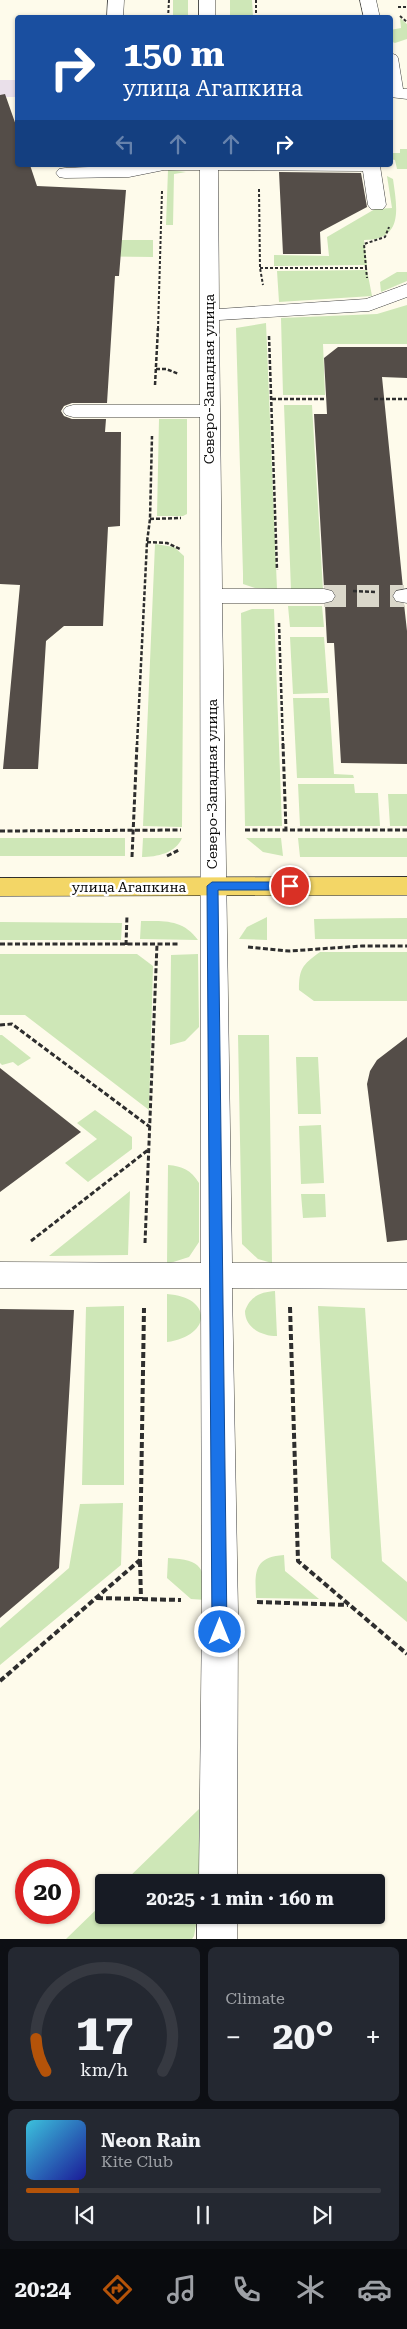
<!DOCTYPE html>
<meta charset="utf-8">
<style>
:root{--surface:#171b24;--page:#242831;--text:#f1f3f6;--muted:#9ea1a6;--line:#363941;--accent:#b45309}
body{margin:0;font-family:"Roboto Serif",serif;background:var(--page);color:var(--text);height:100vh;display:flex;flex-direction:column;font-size:19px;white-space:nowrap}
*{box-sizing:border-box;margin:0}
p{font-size:16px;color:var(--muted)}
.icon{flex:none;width:28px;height:28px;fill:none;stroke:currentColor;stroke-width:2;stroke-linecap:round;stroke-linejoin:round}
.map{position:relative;height:1939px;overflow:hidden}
.sheet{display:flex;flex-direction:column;gap:8px;padding:8px;background:#0d0f14;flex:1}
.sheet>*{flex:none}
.guide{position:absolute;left:15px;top:15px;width:378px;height:152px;border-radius:5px;box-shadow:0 1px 4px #0004;background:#1a4fa0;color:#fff;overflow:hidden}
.speed{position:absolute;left:15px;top:1859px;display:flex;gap:10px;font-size:25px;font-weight:700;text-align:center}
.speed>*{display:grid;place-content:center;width:65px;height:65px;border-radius:50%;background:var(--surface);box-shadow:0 1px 4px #0004;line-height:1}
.speed .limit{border:8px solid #d22;background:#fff;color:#111}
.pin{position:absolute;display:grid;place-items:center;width:42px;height:42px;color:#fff;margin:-21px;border:2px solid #fff;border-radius:50%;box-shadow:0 1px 5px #0007}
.me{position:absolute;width:55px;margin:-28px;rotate:0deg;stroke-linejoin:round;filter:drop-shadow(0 0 4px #0008)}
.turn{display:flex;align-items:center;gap:18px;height:105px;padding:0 25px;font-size:22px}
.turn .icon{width:65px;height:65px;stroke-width:2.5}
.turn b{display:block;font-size:35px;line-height:42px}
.lanes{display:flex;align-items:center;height:48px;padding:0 25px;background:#0003;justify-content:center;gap:25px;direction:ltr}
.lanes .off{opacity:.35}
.big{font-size:38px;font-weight:700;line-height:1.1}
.sheet .card{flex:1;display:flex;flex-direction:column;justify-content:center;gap:8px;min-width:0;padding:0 18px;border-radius:8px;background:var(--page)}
.sheet .dial{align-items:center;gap:0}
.dial svg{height:130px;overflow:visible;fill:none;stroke:var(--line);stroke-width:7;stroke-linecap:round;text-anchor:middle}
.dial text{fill:var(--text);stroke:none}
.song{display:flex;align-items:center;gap:15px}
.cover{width:60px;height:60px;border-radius:8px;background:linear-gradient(135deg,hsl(190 70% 55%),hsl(240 70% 35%))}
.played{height:5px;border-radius:2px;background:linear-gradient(90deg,var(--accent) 15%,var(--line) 15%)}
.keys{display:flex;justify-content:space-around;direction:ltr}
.heat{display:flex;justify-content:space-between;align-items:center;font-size:28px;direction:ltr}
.sheet .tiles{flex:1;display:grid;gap:8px;grid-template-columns:1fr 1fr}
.card:last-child{grid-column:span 2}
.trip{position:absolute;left:95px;top:1874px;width:290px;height:50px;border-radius:5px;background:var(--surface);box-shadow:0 1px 4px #0004;font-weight:700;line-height:50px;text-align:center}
.tab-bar{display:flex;height:80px;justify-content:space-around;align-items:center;background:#090b0e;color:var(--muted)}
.tab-bar .icon{width:35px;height:35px}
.tab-bar .current{color:var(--accent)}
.tab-bar b{font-size:22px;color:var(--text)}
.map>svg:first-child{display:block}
.industrial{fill:#eae0ea}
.green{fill:#cee7b7}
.building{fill:#544d48}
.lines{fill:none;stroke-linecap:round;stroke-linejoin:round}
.minor-tunnel{stroke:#dad7ca;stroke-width:22;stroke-dasharray:22 11;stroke-linecap:butt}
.minor-casing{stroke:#3f3f3f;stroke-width:1}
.major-casing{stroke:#1d1d1d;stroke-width:1}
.path-far3{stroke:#2e2e2e;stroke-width:2;stroke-dasharray:3 2;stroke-linecap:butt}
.path-far2{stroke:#2e2e2e;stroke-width:2.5;stroke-dasharray:4 2;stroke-linecap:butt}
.path-far1{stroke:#2e2e2e;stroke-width:3;stroke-dasharray:5 2.5;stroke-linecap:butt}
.path{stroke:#2e2e2e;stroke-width:4;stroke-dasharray:6 3;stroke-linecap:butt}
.minor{fill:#fff;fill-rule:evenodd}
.major{fill:#f3d666;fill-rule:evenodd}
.route{fill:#1a73e8;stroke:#114b97}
.labels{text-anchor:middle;stroke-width:5;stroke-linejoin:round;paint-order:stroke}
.street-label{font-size:14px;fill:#0c0c0c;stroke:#fff}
</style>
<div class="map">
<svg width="407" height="1939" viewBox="0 0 407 1939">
<rect width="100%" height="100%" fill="#fefbeb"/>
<path class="industrial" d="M0 80H17V97H0Z"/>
<path class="green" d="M173 0H188V17H173Z
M230 0H252L253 17H230Z
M400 18 407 24V39L395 43 390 41V30L401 28Z
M400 149H407V169H397L395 160 390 159V153H400Z
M168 170 186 172 174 174 173 225H166Z
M387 176 393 179C397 208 404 240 364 240L367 265 274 266V255L329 256 327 237 375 209 392 208Z
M66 240H153V257L68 256Z
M367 270 372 296 279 302 277 271Z
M397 272H407V281L381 292 380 282Z
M407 305V344H323L325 395H283L281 318 377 314Z
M266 323 277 589 255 588 243 584V574L236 328Z
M284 405H312L323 590H291Z
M159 419H187V514L183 516H157Z
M155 544 174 547 184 556 182 827 143 826Z
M288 606H322L324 627H290Z
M252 609H274L282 826H245L241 613Z
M290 637H324L328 693 293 694Z
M293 698H329L334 774 353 775 354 778H297Z
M298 784H354L355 793H378L380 826H300Z
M388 794H407V826H390Z
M0 838H125V856H0Z
M143 838H182C176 853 157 857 142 857Z
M246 838H281L283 856 263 852Z
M298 838H407V857H300Z
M267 917V940L239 939 247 927Z
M407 918V939H315L314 919Z
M141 921C164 921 183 919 198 940L140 939Z
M0 922 122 923 121 940H0Z
M320 952H407V1001H314L299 990C299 969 302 965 320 952Z
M0 954H137L153 966 149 1110 25 1015H0Z
M198 954 199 1027 185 1041 170 1045 171 955Z
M0 1035H2L31 1058 18 1066 13 1062 2 1065 0 1063Z
M238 1035H269L272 1263 258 1259 242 1244Z
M296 1057H318L321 1114H298Z
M95 1110 132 1137V1149L88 1182 65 1163 97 1139 77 1123Z
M321 1125 324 1183 301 1184 299 1126Z
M168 1165C182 1166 191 1170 199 1183V1242L189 1257 167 1264Z
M130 1191 128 1255 49 1256Z
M301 1194H325L326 1217 303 1218Z
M275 1291 277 1336C262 1336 245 1328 245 1311 250 1296 261 1292 275 1291Z
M167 1294C213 1297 212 1336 167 1342Z
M124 1306V1485H82L86 1307Z
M318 1306 365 1308 382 1561 407 1582V1622L331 1558Z
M123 1503 121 1565 0 1665V1628L69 1568 80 1504Z
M284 1555 285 1571 319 1599 256 1598C255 1573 253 1557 284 1555Z
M168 1558C203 1560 204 1567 206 1600L191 1599 167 1578Z
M199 1809V1882H124Z
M104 1902V1915H198L194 1936 192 1939H66Z"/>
<path class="building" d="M5 94 18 131V165H30L37 186 126 190 119 276H115L107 403H72L64 406 61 411 64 416 72 419H106L105 432H121L120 526 108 527 103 626H64L46 641 38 769H3L20 585 0 584V95Z
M279 172 361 173 367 207 320 232 321 254H283Z
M338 347H407V378L382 377 403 588 394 590 391 597 396 603 404 604 407 631V764L341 763 334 643H327L325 605 334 602 337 595 332 589 324 587 314 414H327L324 358Z
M407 1037V1240L387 1242 367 1084 370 1071 377 1060Z
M0 1068 81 1132 0 1192Z
M0 1309 74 1310 59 1568 0 1618Z"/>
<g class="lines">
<path class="minor-tunnel" d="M324 596H404"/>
<g class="minor-casing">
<path id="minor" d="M108 0H124L123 18H107Z
M199 0H215V18H199Z
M360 0H376L380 18H364Z
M390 53 396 55 398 58 403 89H407V99L390 97Z
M137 165 380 166 386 205 383 209H371L368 205 363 171 218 170 219 309 366 299 407 284V297L369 311 219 320 222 589H324L332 591 335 596 332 601 324 603H222L232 1263H407V1289L232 1288 238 1613 237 1882H199L202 1613 201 1288H0V1262L201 1263 200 417H73L66 415 63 411 66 407 73 405H200V170H164L129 177 65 178 59 177 56 173 59 169 65 168Z
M407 589V603L396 601 393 596 396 591Z
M197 1915H237V1939H197Z"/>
</g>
<g class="major-casing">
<path id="major" d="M407 877V895L0 896V878Z"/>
</g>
<path class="path-far3" d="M256 0V18
M398 7H407
M400 16 407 22
M168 18 169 0
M259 189 260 268 263 285
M260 268H366L367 278
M366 268 364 244 385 237 389 227
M158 329 162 191"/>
<path class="path-far2" d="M269 336 277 570
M156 369H166L179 374
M155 385 158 328
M272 399H326
M374 399H407
M150 519 181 518
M147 542 167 543 180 549
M353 591 376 592
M279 623 283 745
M137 745 147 542 150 519 152 436"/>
<path class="path-far1" d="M283 744 286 830
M245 830H407
M0 831 181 830
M167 856 179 850
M132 857 137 744
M0 944H180
M126 945 127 915
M248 947 289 951 362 946H407
M0 1025 12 1024 150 1127
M31 1241 148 1150
M145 1243 157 944"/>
<path class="path" d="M290 1307 298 1561 407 1654
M140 1561 141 1599
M97 1598 181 1600
M257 1602 348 1605
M0 1681 140 1560 144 1308"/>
<use href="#minor" class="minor"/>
<use href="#major" class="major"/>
</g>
<path class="route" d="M212 882H290L296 886 290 890H218L227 1632 225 1637 220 1639 214 1637 212 1632 207 886Z"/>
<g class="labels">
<g class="street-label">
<text transform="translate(209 379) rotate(-90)" y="5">Северо-Западная улица</text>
<text transform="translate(212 784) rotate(-90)" y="5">Северо-Западная улица</text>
<text x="129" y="892">улица Агапкина</text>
</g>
</g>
</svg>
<div class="speed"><div class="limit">20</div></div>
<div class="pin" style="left:290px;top:886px;background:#d93025"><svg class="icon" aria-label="arrive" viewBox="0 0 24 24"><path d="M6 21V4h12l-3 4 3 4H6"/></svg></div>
<svg class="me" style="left:220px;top:1632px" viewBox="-20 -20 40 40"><circle r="17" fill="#1a73e8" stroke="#fff" stroke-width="3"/><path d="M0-11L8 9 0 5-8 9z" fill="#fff"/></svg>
<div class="trip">20:25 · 1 min · 160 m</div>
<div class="guide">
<div class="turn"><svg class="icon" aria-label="right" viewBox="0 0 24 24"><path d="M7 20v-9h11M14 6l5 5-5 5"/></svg><div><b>150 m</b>улица Агапкина</div></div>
<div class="lanes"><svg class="icon off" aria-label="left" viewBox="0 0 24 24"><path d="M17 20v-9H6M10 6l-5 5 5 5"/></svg><svg class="icon off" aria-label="ahead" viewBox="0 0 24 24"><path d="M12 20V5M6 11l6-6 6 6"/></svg><svg class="icon off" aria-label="ahead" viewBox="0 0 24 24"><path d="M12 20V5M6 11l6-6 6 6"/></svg><svg class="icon" aria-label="right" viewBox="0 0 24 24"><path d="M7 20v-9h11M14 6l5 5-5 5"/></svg></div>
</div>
</div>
<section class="sheet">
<div class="tiles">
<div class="card dial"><svg viewBox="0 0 100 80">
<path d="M14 69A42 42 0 1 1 86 69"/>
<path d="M14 69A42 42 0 0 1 8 49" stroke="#b45309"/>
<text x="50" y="56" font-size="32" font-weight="700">17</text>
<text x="50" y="72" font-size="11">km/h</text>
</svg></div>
<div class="card"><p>Climate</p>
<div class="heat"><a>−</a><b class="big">20°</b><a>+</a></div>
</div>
<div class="card">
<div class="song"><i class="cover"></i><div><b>Neon Rain</b><p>Kite Club</p></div></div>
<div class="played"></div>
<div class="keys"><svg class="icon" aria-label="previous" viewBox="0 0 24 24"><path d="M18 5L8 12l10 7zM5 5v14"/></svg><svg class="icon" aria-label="pause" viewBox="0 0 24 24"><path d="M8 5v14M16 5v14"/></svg><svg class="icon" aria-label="next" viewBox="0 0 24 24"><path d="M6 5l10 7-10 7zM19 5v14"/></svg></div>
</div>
</div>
</section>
<nav class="tab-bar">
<b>20:24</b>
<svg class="icon current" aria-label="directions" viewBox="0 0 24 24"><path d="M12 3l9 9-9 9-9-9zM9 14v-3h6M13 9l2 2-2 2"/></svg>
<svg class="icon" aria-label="music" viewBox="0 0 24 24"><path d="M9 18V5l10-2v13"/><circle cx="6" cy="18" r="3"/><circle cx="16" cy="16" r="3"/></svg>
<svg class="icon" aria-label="phone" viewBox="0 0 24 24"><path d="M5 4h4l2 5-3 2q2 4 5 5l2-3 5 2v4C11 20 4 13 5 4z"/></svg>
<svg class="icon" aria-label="climate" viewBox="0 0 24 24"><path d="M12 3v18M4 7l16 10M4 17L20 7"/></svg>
<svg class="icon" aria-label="car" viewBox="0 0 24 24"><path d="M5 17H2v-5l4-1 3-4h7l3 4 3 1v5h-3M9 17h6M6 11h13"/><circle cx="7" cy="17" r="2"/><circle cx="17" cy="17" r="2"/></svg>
</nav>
